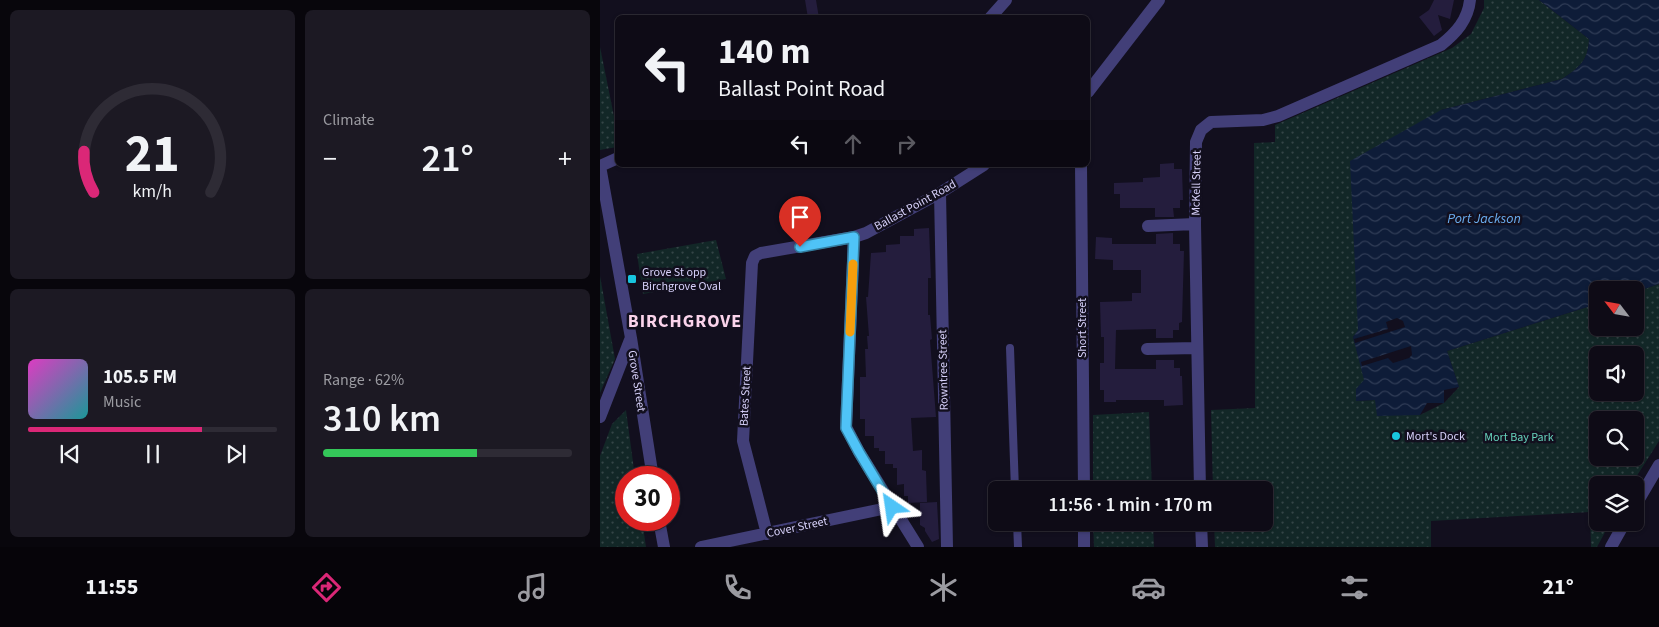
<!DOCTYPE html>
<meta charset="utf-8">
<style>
:root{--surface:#0e0b16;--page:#1c1923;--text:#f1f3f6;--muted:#9b9ba1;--line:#2e2b35;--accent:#db2777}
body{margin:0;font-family:"Source Sans 3",sans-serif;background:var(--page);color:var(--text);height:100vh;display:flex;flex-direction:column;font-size:19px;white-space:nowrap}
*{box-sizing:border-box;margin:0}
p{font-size:16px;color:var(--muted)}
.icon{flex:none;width:28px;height:28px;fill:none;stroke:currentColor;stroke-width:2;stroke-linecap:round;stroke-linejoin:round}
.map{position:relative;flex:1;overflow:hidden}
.drawer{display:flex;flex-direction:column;gap:10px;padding:10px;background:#08060c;width:600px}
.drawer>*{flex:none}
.top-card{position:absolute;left:15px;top:15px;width:475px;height:152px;border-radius:8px;box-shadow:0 1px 4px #0004,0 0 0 1px var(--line);background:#0e0b16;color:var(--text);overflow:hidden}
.needle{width:32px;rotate:301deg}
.controls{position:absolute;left:989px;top:281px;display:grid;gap:10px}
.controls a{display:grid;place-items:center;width:55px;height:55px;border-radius:8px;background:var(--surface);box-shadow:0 1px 4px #0004,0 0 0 1px var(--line);font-size:25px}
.speed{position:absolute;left:15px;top:466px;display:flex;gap:10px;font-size:25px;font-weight:700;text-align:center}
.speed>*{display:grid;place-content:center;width:65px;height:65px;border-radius:50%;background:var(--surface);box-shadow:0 1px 4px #0004,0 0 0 1px var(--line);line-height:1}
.speed .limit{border:8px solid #d22;background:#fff;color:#111}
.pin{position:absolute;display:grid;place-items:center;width:42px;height:42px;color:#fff;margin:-51px -21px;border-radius:50% 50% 50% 0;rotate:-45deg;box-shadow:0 0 5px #0007}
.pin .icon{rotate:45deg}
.me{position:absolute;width:55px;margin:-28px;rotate:328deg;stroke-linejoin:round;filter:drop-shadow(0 0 4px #0008)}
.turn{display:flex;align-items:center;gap:18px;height:105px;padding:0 20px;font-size:22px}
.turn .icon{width:65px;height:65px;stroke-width:2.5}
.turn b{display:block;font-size:35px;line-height:42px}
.lanes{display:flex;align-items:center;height:48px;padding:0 20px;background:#0003;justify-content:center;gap:25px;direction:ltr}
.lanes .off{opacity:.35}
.big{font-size:38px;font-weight:600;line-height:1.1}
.drawer .tile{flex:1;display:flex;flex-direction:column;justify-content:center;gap:8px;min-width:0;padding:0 18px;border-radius:8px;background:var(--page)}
.drawer .dial{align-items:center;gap:0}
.dial svg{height:130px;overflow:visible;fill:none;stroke:var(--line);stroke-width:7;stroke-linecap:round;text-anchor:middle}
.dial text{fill:var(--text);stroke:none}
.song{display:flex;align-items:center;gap:15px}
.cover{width:60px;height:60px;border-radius:8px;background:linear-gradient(135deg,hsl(310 70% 55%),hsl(180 70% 35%))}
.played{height:5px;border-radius:2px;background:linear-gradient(90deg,var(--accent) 70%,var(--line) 70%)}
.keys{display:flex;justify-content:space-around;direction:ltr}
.heat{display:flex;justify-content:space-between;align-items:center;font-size:28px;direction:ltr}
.charge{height:8px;border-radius:4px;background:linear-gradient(90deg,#34c759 62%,var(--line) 0)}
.drawer .tiles{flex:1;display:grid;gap:10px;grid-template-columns:repeat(2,1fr)}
.trip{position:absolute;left:388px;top:481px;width:285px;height:50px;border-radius:8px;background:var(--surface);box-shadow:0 1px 4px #0004,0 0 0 1px var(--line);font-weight:600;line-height:50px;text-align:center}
.dock{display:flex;height:80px;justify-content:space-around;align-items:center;background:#060409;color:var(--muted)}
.dock .icon{width:35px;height:35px}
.dock .selected{color:var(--accent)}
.dock b{font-size:22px;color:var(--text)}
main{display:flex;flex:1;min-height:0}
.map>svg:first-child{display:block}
.green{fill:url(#green-dots);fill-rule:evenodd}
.water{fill:url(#water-waves)}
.pier{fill:#120f1e}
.building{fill:#241d3d}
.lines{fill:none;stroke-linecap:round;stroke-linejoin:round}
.lane{stroke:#423f78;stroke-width:8}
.street{stroke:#423f78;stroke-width:12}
.route-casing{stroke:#337fa1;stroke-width:12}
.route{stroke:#4fc3f7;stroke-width:9}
.slow{stroke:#f59e0b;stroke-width:9}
.poi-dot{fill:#18c5df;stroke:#120f1e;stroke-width:2}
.labels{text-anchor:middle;stroke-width:5;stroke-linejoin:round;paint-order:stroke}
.street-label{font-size:12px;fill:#d7d1fa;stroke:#120f1e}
.poi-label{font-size:12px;fill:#d7d1fa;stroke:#120f1e;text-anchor:start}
.park-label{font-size:12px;fill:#65d1ba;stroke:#120f1e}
.water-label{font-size:14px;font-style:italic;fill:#6aadef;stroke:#120f1e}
.district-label{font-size:18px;font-weight:bold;letter-spacing:1px;fill:#fad3eb;stroke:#120f1e}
</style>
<main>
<section class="drawer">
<div class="tiles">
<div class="tile dial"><svg viewBox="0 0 100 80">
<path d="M14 69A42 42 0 1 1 86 69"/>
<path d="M14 69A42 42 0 0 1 8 44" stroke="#db2777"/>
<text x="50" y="56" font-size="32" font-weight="700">21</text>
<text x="50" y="72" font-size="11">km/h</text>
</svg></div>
<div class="tile"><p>Climate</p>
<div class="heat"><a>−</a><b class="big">21°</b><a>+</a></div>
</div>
<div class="tile">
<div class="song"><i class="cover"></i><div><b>105.5 FM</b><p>Music</p></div></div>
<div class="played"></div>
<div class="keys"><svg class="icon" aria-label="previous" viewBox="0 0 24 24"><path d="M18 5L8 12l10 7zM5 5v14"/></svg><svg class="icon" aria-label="pause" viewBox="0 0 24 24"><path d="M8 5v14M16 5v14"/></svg><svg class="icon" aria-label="next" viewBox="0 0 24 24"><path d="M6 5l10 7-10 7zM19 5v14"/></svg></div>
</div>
<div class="tile"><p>Range · 62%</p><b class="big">310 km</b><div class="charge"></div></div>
</div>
</section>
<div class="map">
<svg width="1059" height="547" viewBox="0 0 1059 547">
<defs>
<pattern id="green-dots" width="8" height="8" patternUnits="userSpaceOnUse" patternTransform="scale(1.25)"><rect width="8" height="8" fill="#122727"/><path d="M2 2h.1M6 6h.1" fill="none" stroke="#344547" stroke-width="1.8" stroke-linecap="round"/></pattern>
<pattern id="water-waves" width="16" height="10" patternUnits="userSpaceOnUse" patternTransform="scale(1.25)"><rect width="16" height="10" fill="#0e1c38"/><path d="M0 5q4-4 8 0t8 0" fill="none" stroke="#303c56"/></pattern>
</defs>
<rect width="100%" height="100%" fill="#120f1e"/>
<path class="green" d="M884 0H939L989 39C988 61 980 67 962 79L841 110 758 331 753 337 765 380 756 390 757 401 775 400 820 415 844 403 859 387 847 351 997 304 998 328H1035V292L1059 284V441L1031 485H998V522L1010 523 997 547H991L990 512 831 521V547H615L614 523 664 522V490H613L611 410 655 408 654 143 675 142V125L852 48 871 34 884 8ZM998 355H1035V392H998ZM998 420H1035V458H998Z
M0 47 18 136 17 147 0 150Z
M116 240 126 279 43 294 37 254Z
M0 276 15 359 0 393Z
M26 410 35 477 26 478V520H42L46 547H0V456L12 424Z
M549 412 552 490H493V415Z
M493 523H553L554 547H494Z"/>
<path class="water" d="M939 0H1059V284L1035 292V290H998L997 304 847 351 859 387 844 390V403H827L820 415 777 416 775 400 756 401V389L764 380 753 337 758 330 750 161 841 110 962 79C980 67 988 61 989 39Z"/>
<path class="pier" d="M797 318 803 321 805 327 755 343 754 339 788 329 786 322Z
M811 346 812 355 809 358 793 363 788 358 762 366 761 362Z"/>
<path class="building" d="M205 0H216L219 18H208Z
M834 0H854L850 19 838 15 842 30 834 36 819 17 829 10Z
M574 163V169H582L583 200H580V208H573L574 217H555V208H520V194H514V183L543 182V178L560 177V164Z
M329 228 331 278H328V315H330L332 339 330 340 336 417 311 418 313 451 322 450V470L326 471 327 502 308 503V496H304V484L297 485V468H293V464H285V451H279V448H274V436H265V419H260V377H266L265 349H268L267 336H269L266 297H268L271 253 286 252V245L300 244V236H314V229Z
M573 233V244H580V251H584L582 322 579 323V330H573V338H556V329L516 330 515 369H556V360H574V368H580V376H582L583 405 564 406V400H516V402H504V390H500V363H504V337H501L500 302 532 301V293H541V270H513V260L495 259 496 237 512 238V244H556V234Z
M337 502 339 539 332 542 325 531V528L320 525V503Z"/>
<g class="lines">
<path class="lane" d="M410 348 415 490
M417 522 418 547"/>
<path class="street" d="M390 18 406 0
M488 92 559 0
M481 165 484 490
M0 166 31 338 53 478
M0 166 18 158
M340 193 347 547
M548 226 595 224
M254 237 246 427 259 452 318 547
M547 349 597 348
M0 417 30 340
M600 490 595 224 596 142 601 130 611 122 663 120 678 116 841 45C856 33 868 20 870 0
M1035 506 1059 465
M59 520 64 547
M484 522V547
M601 522 602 547
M167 534 143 441 152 263 155 256 161 253 254 237 266 233 340 193 384 165
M101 547 292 507
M1011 547 1025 522"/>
</g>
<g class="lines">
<g class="route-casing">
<path id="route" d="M200 247 254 237 246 428 259 452 292 507"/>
</g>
<use href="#route" class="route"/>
<path class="slow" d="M250 332 253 264"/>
</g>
<g class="poi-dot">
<rect x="27" y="274" width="10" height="10" rx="2.5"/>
<circle cx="796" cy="436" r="5"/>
</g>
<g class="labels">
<g class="street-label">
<text transform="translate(596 183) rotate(-89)" y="4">McKell Street</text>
<text transform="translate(315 205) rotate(-29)" y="4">Ballast Point Road</text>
<text transform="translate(482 328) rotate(-90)" y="4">Short Street</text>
<text transform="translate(343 370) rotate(-91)" y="4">Rowntree Street</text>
<text transform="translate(37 381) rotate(81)" y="4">Grove Street</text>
<text transform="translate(145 396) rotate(-87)" y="4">Bates Street</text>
<text transform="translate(197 527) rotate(-12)" y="4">Cover Street</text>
</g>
<g class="poi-label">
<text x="42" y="276">Grove St opp<tspan x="42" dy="14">Birchgrove Oval</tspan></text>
<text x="806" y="440">Mort's Dock</text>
</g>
<g class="park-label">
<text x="919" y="441">Mort Bay Park</text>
</g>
<g class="water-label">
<text x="884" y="223">Port Jackson</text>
</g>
<g class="district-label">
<text x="85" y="327">BIRCHGROVE</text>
</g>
</g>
</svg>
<div class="controls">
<a><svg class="needle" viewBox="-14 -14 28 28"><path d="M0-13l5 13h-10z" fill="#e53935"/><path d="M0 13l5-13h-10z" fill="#9b9ba1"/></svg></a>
<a><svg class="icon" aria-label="sound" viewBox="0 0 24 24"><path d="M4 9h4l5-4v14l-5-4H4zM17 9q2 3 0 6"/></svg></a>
<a><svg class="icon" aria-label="search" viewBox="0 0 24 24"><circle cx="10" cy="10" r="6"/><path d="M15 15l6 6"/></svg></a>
<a><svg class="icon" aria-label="layers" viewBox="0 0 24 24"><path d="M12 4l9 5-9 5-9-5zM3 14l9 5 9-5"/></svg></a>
</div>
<div class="speed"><div class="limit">30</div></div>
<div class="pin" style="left:200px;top:247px;background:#d93025"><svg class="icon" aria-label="arrive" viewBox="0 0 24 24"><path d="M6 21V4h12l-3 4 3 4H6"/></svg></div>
<svg class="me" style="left:292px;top:507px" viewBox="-20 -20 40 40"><path d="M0-17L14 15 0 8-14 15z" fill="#4fc3f7" stroke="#fff" stroke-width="4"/></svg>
<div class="trip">11:56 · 1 min · 170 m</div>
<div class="top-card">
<div class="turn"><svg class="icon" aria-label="left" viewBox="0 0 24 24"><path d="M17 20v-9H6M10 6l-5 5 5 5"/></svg><div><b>140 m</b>Ballast Point Road</div></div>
<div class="lanes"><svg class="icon" aria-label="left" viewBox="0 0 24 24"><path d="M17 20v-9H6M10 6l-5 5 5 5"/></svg><svg class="icon off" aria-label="ahead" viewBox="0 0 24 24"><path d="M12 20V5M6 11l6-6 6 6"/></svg><svg class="icon off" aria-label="right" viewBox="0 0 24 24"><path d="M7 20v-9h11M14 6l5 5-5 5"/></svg></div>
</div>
</div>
</main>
<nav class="dock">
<b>11:55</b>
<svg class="icon selected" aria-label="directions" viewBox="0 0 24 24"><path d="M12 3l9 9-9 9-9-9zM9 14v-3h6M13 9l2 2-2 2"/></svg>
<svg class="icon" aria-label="music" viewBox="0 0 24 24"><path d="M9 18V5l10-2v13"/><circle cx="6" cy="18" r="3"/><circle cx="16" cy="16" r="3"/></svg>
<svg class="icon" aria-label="phone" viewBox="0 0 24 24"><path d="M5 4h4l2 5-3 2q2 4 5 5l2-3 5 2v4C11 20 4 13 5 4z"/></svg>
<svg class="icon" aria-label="climate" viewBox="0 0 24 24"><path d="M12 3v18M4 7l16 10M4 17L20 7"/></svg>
<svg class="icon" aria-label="car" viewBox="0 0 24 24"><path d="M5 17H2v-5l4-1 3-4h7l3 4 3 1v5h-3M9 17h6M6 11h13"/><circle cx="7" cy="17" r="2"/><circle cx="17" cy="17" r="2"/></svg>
<svg class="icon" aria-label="filters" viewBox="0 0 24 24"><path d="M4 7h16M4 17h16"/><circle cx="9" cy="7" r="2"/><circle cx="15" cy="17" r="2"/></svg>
<b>21°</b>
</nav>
